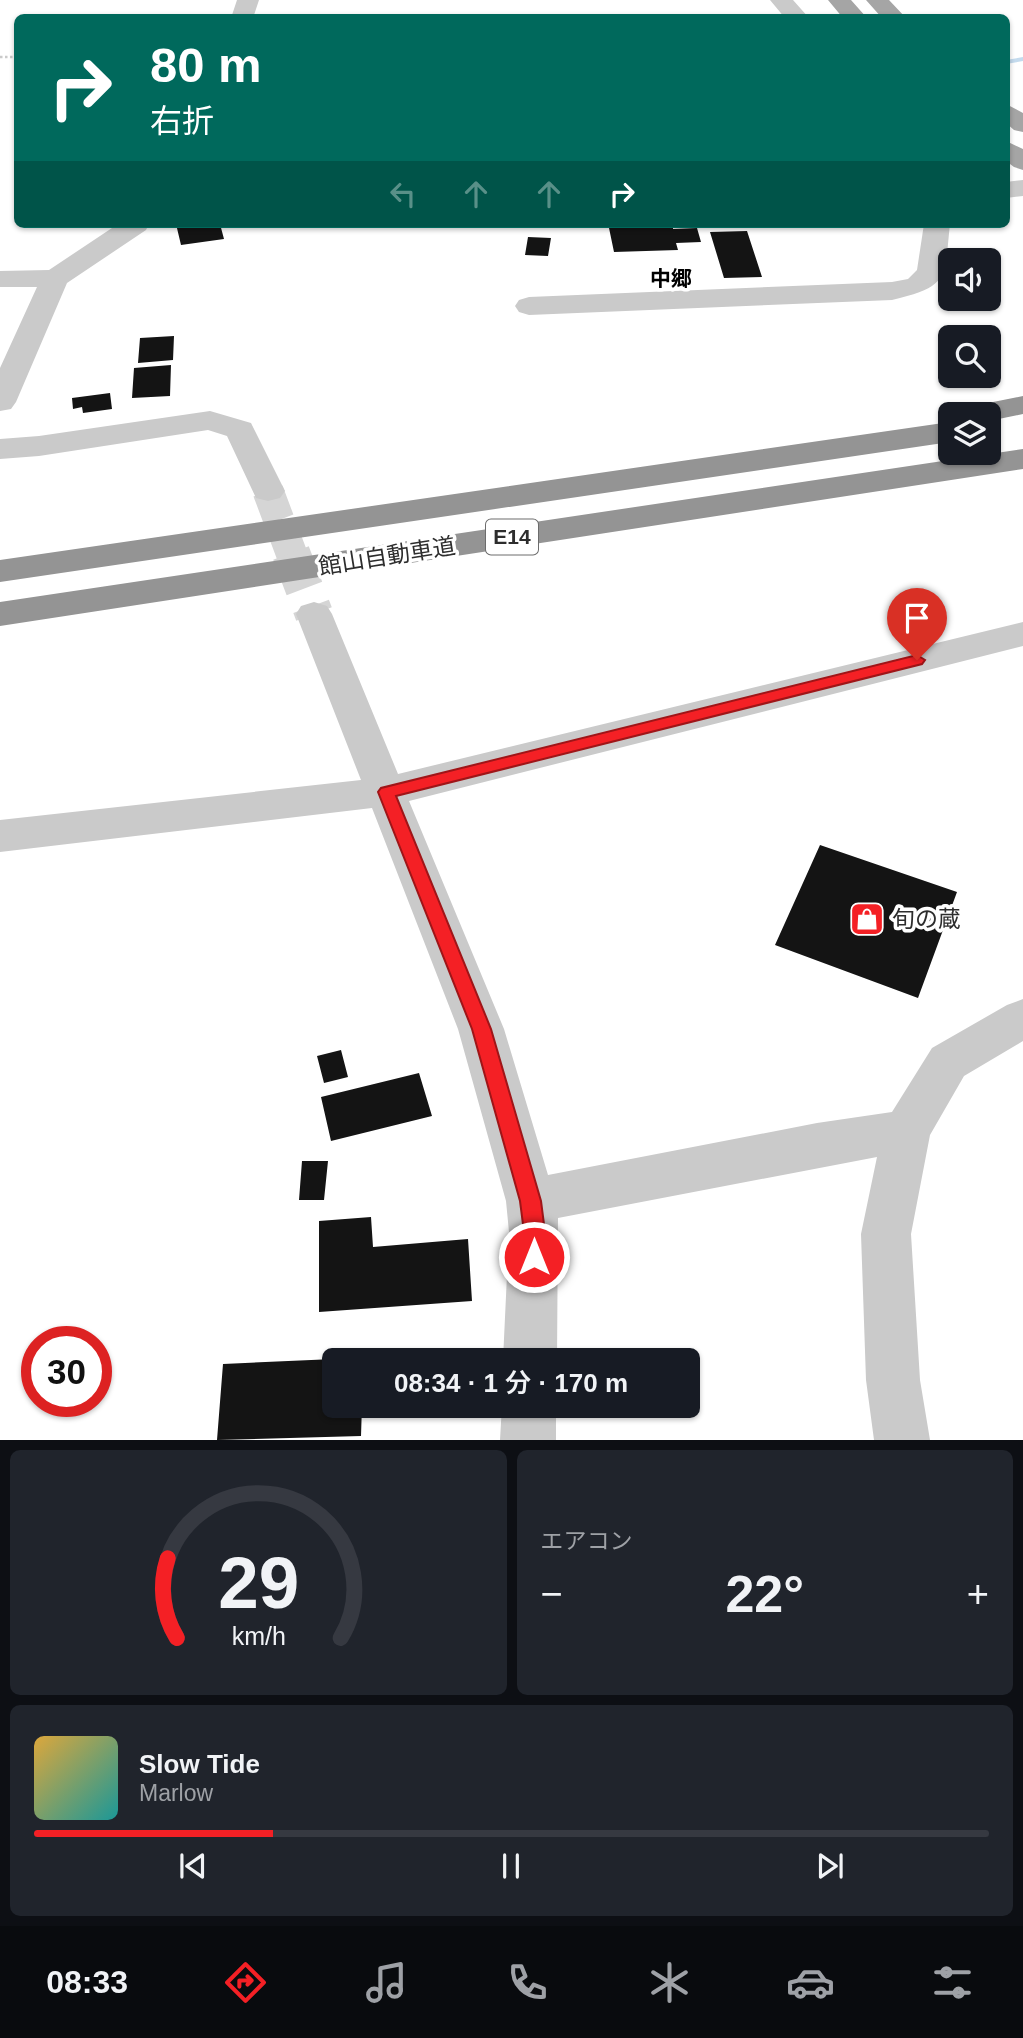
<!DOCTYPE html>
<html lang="ja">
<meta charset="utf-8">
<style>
:root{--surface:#171b24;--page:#20242c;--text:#f1f3f6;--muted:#9ea1a6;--line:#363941;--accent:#f42025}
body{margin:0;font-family:Arial,"Noto Sans JP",sans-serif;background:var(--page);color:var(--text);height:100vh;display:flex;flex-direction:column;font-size:26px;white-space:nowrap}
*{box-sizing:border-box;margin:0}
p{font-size:23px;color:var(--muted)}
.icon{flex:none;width:38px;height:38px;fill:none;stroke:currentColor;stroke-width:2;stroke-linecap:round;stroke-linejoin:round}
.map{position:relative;height:1440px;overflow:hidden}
.sheet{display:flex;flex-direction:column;gap:10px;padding:10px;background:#0d0f14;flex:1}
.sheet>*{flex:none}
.guide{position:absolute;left:14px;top:14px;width:996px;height:214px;border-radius:10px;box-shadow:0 2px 5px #0004;background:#00695c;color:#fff;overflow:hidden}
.fabs{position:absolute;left:938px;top:248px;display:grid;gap:14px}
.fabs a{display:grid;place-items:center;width:63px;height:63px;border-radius:10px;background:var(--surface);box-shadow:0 2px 5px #0004;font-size:35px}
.speed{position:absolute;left:21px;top:1326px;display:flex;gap:14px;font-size:35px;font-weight:700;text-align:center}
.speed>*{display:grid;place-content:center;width:91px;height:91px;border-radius:50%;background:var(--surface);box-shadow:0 2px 5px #0004;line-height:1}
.speed .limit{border:10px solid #d22;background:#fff;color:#111}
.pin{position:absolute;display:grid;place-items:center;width:60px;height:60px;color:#fff;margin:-72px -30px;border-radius:50% 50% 50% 0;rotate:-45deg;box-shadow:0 0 7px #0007}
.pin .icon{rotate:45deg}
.me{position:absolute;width:77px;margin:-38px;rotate:0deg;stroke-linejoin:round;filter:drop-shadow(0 0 5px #0008)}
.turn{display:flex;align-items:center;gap:24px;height:147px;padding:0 21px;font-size:32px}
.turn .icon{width:91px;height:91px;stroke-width:2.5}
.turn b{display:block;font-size:49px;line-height:60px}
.lanes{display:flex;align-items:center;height:66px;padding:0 21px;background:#0003;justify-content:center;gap:35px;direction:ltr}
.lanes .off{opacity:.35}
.big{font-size:52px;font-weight:600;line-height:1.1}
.sheet .widget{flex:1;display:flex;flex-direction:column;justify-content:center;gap:10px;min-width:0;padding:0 24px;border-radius:10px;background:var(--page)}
.sheet .dial{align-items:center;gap:0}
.dial svg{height:182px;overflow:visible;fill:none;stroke:var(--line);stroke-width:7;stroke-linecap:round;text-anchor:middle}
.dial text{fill:var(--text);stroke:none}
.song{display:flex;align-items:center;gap:21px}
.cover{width:84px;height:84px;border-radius:10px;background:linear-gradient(135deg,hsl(40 70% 55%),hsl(180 70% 35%))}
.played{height:7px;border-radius:4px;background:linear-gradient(90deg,var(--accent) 25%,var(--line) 25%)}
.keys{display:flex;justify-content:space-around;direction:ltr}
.heat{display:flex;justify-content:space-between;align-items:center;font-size:38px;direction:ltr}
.sheet .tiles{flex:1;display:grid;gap:10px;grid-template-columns:1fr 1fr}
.widget:last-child{grid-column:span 2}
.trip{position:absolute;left:322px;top:1348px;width:378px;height:70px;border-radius:10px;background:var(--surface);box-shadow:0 2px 5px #0004;font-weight:600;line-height:70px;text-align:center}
.tabs{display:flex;height:112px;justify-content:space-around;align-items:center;background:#090b0e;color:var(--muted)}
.tabs .icon{width:49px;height:49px}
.tabs .selected{color:var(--accent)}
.tabs b{font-size:32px;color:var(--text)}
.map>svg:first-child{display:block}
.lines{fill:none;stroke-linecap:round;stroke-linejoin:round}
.stream{fill:#c4dbee;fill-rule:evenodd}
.building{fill:#141414}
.minor-tunnel-far1{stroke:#d5d5d5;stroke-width:31;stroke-dasharray:31 16;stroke-linecap:butt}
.minor-tunnel{stroke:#d5d5d5;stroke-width:38;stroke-dasharray:38 19;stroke-linecap:butt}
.path{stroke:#cacaca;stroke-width:2.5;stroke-dasharray:2.5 2.5;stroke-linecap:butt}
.minor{fill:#cacaca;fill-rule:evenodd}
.primary{fill:#a5a5a5;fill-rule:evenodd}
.motorway{fill:#949494;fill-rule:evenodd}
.route{fill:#f42025;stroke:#9f1518;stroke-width:2}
.labels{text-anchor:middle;stroke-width:7;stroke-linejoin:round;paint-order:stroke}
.far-neighbourhood-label{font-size:21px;font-weight:bold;fill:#000;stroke:#fff}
.shield{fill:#fff;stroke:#6c6c6c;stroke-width:2}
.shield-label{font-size:21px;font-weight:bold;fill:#2d2d2d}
.street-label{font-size:23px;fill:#2d2d2d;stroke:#fff}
.poi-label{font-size:23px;fill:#2d2d2d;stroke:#fff;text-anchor:start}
</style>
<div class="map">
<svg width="1023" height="1440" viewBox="0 0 1023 1440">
<rect width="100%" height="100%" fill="#fff"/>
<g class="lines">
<path class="stream" d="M1023 57V61L1006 64V60Z"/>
</g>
<path class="building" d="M176 224H220L224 239 181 245Z
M673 226V229L697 228 701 242 676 243 678 250 614 252 609 228Z
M747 231 762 277 724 278 710 232Z
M528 237 551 238 548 256 525 255Z
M174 336 173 360 138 363 140 338Z
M171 365 170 396 132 398 134 368Z
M110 393 112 409 83 413 82 407 73 409 72 398Z
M820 845 957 892 918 998 775 945Z
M341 1050 348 1077 324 1083 317 1056Z
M419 1073 432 1116 331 1141 321 1097Z
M302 1161H328L324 1200H299Z
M371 1217 373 1247 468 1239 472 1301 319 1312V1221Z
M334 1359V1405H362L361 1436 217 1440 223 1364Z"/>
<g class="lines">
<path class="minor-tunnel-far1" d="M268 491 292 555"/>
<path class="minor-tunnel" d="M291 553 314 614"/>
<path class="path" d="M0 57H18"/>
<path class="minor" d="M237 0H259L253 18H231Z
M770 0H793L809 18H785Z
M1023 180V196L1006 198V182Z
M118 224H149L146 230 67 283 16 402 11 409 0 411V368L37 287H0V271L49 270Z
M924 224H950C944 279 950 286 892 300L529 315 519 312 515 306 519 300 529 297 892 282 908 279 917 270Z
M210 411 251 423 285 491 280 498 268 501 256 498 227 436 208 430 39 456 0 459V439L39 436Z
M314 602 327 606 332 614 398 774 1023 622V646L409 801 504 1029 548 1175 817 1123 892 1112 932 1048 1007 1005 1023 999V1041L964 1076 930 1135 911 1234 920 1380 930 1440H874L866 1380 861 1234 877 1157 558 1218 557 1360H503L509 1232 506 1201 458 1029 372 808 0 852V820L361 780 296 614 301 606Z
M502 1405H556V1440H500Z"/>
<path class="primary" d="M828 0H851L867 18H843Z
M866 0H889L906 18H882Z
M1006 104 1023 113V132L1014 130 1006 123Z
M1006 141 1023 149V170L1014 167 1006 161Z"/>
<path class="motorway" d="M1023 396V414L989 421V415H958L963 408Z
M950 422V442L0 582V560Z
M1023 449V469L0 626V602Z"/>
</g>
<path class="route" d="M917 655 925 660 922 664 396 796 491 1029 541 1201 545 1232 544 1257 541 1264 534 1267 526 1264 523 1257 524 1232 520 1201 472 1029 378 792 381 788Z"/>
<defs>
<g id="shop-square" transform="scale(1.75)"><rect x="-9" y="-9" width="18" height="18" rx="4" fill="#f42025" stroke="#fff"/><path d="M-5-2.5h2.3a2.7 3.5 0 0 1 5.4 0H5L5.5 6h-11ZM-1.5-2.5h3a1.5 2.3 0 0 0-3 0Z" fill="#fff"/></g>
</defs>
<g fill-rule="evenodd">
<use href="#shop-square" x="867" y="919"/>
</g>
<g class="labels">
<g class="far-neighbourhood-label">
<text x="671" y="286">中郷</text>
</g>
<rect class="shield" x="486" y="519.5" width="52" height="35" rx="5"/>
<g class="shield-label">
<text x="512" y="544">E14</text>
</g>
<g class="street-label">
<text transform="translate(387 556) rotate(-9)" y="8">館山自動車道</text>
</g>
<g class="poi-label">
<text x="892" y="927">旬の蔵</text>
</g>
</g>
</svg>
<div class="fabs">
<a><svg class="icon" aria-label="sound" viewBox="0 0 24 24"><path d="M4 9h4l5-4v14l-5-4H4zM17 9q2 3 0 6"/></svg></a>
<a><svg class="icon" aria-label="search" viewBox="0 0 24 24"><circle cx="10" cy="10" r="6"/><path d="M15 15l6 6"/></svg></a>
<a><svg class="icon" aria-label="layers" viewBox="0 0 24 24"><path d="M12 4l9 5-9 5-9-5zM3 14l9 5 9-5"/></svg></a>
</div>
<div class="speed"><div class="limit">30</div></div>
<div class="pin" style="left:917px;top:660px;background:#d93025"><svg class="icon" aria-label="arrive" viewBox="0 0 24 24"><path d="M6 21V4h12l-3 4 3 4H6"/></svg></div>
<svg class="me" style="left:534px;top:1257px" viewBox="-20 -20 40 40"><circle r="17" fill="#f42025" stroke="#fff" stroke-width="3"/><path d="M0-11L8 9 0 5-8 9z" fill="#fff"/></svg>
<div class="trip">08:34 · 1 分 · 170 m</div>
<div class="guide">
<div class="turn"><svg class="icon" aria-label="right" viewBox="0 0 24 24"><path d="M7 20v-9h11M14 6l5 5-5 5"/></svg><div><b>80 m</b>右折</div></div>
<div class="lanes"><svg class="icon off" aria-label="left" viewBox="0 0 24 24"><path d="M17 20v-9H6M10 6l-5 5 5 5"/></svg><svg class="icon off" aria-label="ahead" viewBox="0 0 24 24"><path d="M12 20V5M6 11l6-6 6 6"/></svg><svg class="icon off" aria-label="ahead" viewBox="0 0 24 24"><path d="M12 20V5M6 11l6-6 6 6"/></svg><svg class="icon" aria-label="right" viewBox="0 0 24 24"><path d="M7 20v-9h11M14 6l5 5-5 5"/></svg></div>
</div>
</div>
<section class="sheet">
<div class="tiles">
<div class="widget dial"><svg viewBox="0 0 100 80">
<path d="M14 69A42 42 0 1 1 86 69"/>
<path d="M14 69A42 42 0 0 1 10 34" stroke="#f42025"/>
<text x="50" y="56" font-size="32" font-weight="700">29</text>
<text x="50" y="72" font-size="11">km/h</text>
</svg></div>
<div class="widget"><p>エアコン</p>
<div class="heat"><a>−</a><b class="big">22°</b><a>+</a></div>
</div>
<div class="widget">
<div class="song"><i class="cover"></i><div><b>Slow Tide</b><p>Marlow</p></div></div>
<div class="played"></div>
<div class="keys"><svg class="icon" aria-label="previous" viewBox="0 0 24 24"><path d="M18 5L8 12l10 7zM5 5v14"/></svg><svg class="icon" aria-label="pause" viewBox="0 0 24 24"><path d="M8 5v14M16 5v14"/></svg><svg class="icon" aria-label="next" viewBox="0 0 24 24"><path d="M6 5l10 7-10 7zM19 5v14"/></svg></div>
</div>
</div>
</section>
<nav class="tabs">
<b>08:33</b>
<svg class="icon selected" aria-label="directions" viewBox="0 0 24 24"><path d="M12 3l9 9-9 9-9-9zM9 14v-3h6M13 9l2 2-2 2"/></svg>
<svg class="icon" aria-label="music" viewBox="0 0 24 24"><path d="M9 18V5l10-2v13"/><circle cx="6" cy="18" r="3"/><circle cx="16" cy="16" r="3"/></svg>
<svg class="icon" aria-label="phone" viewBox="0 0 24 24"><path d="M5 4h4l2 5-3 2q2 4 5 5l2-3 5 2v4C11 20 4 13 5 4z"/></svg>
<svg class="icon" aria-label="climate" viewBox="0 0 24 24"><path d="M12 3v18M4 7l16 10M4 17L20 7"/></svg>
<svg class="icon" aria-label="car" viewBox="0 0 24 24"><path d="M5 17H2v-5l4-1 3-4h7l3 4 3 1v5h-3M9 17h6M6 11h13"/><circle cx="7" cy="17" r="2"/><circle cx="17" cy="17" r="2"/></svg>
<svg class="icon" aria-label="filters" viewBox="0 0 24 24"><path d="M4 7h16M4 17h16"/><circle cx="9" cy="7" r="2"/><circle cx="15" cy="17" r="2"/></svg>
</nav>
